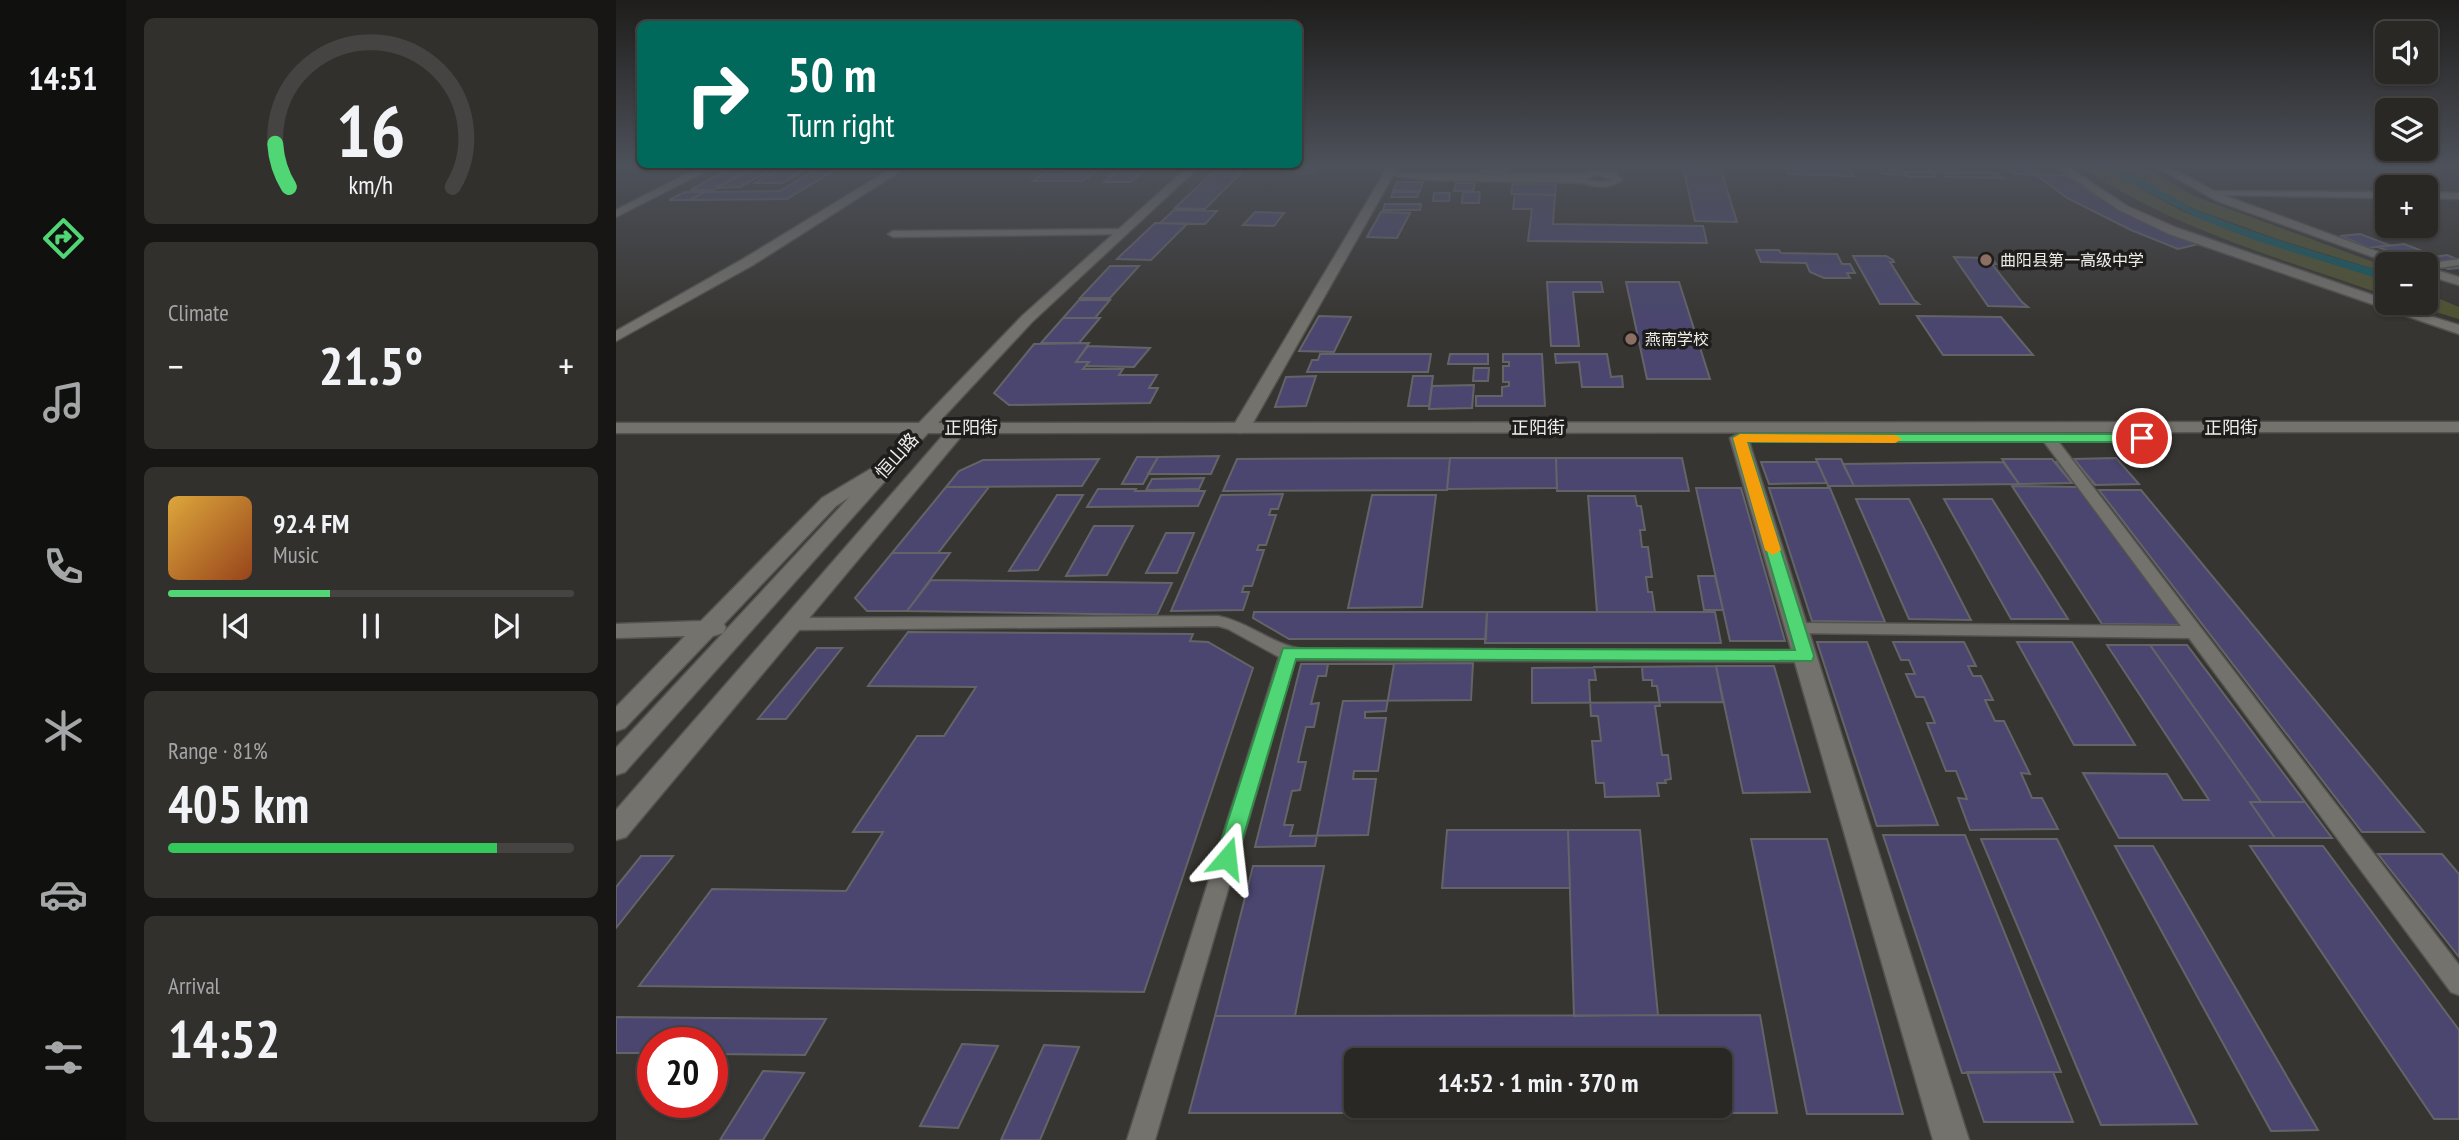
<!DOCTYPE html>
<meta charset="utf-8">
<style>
:root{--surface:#292825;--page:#31302d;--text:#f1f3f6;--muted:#a5a6a7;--line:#454442;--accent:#50d674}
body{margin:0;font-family:"PT Sans Narrow","Noto Sans SC",sans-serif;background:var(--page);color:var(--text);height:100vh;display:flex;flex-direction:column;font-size:26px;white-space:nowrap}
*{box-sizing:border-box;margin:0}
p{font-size:23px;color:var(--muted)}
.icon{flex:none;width:38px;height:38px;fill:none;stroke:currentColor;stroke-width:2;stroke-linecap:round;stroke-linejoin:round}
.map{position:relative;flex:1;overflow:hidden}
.side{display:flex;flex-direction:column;gap:18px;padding:18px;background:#171614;width:490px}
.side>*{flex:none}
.hud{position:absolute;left:21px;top:21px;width:665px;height:147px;border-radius:10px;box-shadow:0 2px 5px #0004,0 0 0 2px var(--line);background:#00695c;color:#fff;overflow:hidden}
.fabs{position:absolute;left:1759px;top:21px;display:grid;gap:14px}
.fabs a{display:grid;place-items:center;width:63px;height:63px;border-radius:10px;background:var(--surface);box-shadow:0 2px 5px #0004,0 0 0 2px var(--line);font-size:35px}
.speed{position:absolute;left:21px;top:1027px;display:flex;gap:14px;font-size:35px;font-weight:700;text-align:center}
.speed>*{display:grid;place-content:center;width:91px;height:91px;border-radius:50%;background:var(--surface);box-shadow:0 2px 5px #0004,0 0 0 2px var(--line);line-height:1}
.speed .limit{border:10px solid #d22;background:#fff;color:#111}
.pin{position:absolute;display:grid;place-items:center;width:60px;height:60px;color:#fff;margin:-30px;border:4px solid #fff;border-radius:50%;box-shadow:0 2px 7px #0007}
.me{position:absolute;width:77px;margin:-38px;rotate:17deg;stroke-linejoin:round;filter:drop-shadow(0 0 5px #0008)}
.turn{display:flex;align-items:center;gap:24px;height:147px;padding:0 35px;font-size:32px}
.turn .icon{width:91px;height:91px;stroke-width:2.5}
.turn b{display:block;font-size:49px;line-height:60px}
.big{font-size:52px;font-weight:700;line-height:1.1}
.side .card{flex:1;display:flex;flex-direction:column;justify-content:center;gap:10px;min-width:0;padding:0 24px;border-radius:10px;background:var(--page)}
.side .dial{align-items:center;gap:0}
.dial svg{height:182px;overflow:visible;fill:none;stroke:var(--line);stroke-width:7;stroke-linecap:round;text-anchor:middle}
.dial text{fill:var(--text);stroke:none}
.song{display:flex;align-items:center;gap:21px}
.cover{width:84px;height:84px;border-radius:10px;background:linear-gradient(135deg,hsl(40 70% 55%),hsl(20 70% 35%))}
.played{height:7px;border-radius:4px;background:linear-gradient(90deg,var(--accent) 40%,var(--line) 40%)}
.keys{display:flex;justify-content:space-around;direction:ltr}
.heat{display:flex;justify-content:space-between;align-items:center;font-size:38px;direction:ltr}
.charge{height:10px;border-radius:5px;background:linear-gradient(90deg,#34c759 81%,var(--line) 0)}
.trip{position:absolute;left:728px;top:1048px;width:388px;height:70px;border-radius:10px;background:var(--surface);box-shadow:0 2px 5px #0004,0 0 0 2px var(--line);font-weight:700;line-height:70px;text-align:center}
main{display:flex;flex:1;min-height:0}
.menu{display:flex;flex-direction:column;width:126px;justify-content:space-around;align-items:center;background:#10100f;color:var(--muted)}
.menu .icon{width:49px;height:49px}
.menu .selected{color:var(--accent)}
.menu b{font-size:32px;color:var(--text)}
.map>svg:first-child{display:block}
.green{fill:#50532f}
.water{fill:#105960}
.building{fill:#4a466f;stroke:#646468;stroke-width:2;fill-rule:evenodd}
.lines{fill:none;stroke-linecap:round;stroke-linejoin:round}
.lane-casing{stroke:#54534f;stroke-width:3}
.street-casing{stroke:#54534f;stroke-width:3}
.secondary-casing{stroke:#54534f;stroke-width:3}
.lane{fill:#74726d;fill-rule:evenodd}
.street{fill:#74726d;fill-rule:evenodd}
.secondary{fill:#74726d;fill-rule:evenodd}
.route{fill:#50d674;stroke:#348b4b;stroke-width:2}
.slow{fill:#f59e0b}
.education-dot{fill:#8d6e63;stroke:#1e1d1b;stroke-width:2.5}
.labels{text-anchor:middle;stroke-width:7;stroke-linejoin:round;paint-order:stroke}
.far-poi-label{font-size:16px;fill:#eeedea;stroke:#1e1d1b;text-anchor:start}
.street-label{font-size:18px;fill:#eeedea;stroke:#1e1d1b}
</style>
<main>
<nav class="menu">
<b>14:51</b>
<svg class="icon selected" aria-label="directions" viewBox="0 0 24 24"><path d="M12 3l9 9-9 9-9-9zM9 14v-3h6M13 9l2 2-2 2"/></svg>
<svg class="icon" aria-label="music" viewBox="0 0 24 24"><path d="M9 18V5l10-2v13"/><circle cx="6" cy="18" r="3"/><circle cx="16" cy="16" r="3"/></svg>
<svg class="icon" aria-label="phone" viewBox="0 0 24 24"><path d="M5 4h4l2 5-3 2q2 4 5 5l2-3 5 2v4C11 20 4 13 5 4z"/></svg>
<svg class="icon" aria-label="climate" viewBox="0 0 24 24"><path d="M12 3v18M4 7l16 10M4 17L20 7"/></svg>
<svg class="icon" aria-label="car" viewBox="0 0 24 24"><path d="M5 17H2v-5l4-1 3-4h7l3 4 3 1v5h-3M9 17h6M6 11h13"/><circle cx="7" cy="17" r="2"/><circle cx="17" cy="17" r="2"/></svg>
<svg class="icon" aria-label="filters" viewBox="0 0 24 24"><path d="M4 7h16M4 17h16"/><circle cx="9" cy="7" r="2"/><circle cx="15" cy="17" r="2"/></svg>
</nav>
<section class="side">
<div class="card dial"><svg viewBox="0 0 100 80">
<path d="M14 69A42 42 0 1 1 86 69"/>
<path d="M14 69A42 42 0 0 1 8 50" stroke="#50d674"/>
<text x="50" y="56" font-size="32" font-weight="700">16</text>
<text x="50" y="72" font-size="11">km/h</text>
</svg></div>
<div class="card"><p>Climate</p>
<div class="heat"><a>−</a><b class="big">21.5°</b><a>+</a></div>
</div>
<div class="card">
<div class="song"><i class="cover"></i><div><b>92.4 FM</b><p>Music</p></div></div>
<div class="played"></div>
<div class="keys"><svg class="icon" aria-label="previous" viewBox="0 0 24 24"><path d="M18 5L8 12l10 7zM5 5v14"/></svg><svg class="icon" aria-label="pause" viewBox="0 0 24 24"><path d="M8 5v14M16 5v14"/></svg><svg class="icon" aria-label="next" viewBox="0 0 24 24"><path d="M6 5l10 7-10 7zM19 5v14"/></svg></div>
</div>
<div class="card"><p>Range · 81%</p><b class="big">405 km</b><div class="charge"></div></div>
<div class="card"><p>Arrival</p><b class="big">14:52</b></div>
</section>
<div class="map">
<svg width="1843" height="1140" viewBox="0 0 1843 1140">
<rect width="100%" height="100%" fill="#373531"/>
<path class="green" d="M1462 165H1482L1566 211 1615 231 1771 281V296C1667 259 1554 228 1462 165Z
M1498 165H1524L1578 196 1771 267V273L1661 239 1576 208Z
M1810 293 1843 307V319L1790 303H1810Z"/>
<path class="water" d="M1482 165C1518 165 1546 195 1578 209 1640 235 1706 254 1771 273V281L1641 241 1582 218Z"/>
<path class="building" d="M121 165H142L97 190H74Z
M142 165H164L124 187 100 188Z
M171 165H196L166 183H139Z
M207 165H227L171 199 73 200 89 192 164 191Z
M433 165H463L456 171 426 170Z
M508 165H534L515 182H488Z
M604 165H632L627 166 625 173 597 172Z
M677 165H699L696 169H699L696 173 671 172Z
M866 165H892L891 172 864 171Z
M1169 165 1231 166 1237 176 1172 174Z
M1261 165 1285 168 1290 175 1267 174Z
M1312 165H1335L1342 173 1318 172 1313 171Z
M1389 165H1416L1426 175 1398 174Z
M1067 166 1104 167 1121 222 1079 221Z
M432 170 456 171H480L467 181H417Z
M597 172 625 173 589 209 559 208Z
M1288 172H1316L1320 177H1292Z
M1327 173H1382L1387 178 1330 177Z
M1419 174 1450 175 1482 197 1587 243 1562 249 1515 230 1451 198Z
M781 182H807L804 191 777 190Z
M840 183H859L857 191H838Z
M897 184H940L939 195 895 194Z
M69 192H89L74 200H53Z
M777 192H803L801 197H775Z
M847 192H864L863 203H846Z
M818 193H834L833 201H817Z
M899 194 939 195 937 224 1087 226 1091 243 912 241 916 209H897Z
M769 204H805L804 210H767Z
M558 210 601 211 589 224 544 223Z
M639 212 668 213 658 226 627 225Z
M765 212 794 213 781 238 751 237Z
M539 223 571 224 535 260 501 259Z
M1744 234 1773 245 1753 248 1724 236Z
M1788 244 1822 257 1795 260 1762 247Z
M1140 250H1163L1165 253 1221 254 1226 264H1234L1239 273H1231L1234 278H1208L1194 272 1190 263 1145 262Z
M1831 255 1843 260V268L1832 269 1804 259Z
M1237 256H1270L1277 260 1278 262H1274L1298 300 1303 304H1264Z
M1338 257 1371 258 1378 261 1380 264H1376L1406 302 1412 307 1372 306Z
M494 266H523L494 298H464Z
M931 282H985L987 292H957L963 346H935Z
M1010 282H1063L1094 379H1031Z
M463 300H494L479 318H447Z
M703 316 735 317 718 352 683 351Z
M1301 316 1385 317 1417 355H1327Z
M447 318H484L463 343H425Z
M473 343 460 362H473L467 369H507L503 375H541L533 388H542L534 403 393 405 378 393 418 344Z
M472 346 534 348 518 367 470 366 473 362H460Z
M704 354H815L812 372H691L696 360H702Z
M834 354H872V364H832Z
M887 354H926L929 406H860V396H886V387L893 386V382H887V366H893V362H887Z
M939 354H991L995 377 1006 376 1007 387H966L963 362 940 363Z
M858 368H873L872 381H857Z
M700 376 690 406 659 407 670 377Z
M797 376H817L813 406H792Z
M858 385 856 408 813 409 816 386Z
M603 456 595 474H532L542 457Z
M521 457H542L527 484H506Z
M834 458 831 490 607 491 621 459Z
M834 458H940L941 488 831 489Z
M940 458H1066L1073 491H941Z
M1500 458 1523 484 1479 485 1458 459Z
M483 459 466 486 330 487 343 471 367 460Z
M1200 459H1225L1238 486H1212Z
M1386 459H1436L1456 483 1403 484Z
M1145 462H1201L1211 483 1153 484Z
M1387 462 1403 484 1238 486 1227 464Z
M1439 462H1460L1478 483H1456Z
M588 478 583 489 530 490 536 479Z
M1396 486 1463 487 1566 625 1486 624Z
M330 487H373L322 553H276Z
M1080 488H1125L1169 641H1114Z
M1153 488H1214L1269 622 1196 621Z
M482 489H520L519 491H589L582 506 471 507Z
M1483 490H1525L1808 832H1746Z
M667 494 662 509H655L653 515H660L650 545H643L641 550H648L636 586H628L626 592H633L627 610 555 611 605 495Z
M441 495H467L422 570 393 571Z
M756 495H820L806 607 732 608Z
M972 496H1019L1021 506H1025L1029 530H1024L1026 547H1032L1036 577H1030L1032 592H1036L1039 612H981Z
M1240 499H1293L1355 620 1293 619Z
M1328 499H1376L1452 619H1395Z
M478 526H517L491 575 450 576Z
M550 533H578L561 573H530Z
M276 553H334L291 611H251L239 598Z
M1082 576H1099L1107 610H1088Z
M315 580 556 583 541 615 291 611Z
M638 612H871L870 639H673L637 618Z
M871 612H1099L1105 643H869Z
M292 632 577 634 574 641 592 642 637 668 528 992 23 986 96 889 230 891 267 832H237L301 736H328L360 687 252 686Z
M1201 642H1251L1322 825 1261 826Z
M1277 642H1348L1360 666H1352L1357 676H1365L1377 700H1369L1379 721H1388L1414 774 1405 773 1416 798H1426L1442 829 1354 830 1342 798 1351 799 1340 771H1330L1311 723H1319L1308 697H1300L1290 674H1299L1293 660H1285Z
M1401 642H1456L1519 745H1458Z
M1491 645H1534L1645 802H1634L1659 838H1503L1467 773 1551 774 1567 800H1593Z
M1534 645H1571L1689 802H1645Z
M201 648H226L170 719H142Z
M857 663 855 700 727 701 699 846 639 847 685 664Z
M712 664H778L770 711 749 712V718H770L762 771H738L737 779H760L752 835 674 836 677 825H668L676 791 684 790 690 762H682L690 727H698L703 703 695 704 702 676H710Z
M1100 666 1107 702 916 703V668Z
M1100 666H1158L1194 792 1127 793Z
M978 667H1026L1027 680H1036V686H1041L1044 706H1039L1046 755H1052L1055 779 1049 780 1050 783H1041L1043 796 989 797 988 783H980L976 741H985L982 716H975L973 680H980Z
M1634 802H1689L1716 838H1659Z
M831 830H952L954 888H826Z
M952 830H1024L1042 1015 958 1016Z
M1267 835H1349L1445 1072 1346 1073Z
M1135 839H1211L1287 1114H1191Z
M1365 839H1441L1581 1124 1485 1125Z
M1499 846H1537L1702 1130 1655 1131Z
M1634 846H1707L1843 1030V1119H1818Z
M1762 854H1826L1843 874V957Z
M25 856H57L0 928V887Z
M637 866H708L679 1016H599Z
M1144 1015 1161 1113H573L599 1016ZM740 1060H1104V1106H740Z
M0 1017 210 1019 189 1055 96 1054V1043H37V1053H0Z
M346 1044 382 1046 342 1128 304 1126Z
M428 1045 463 1047 424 1140H385Z
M147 1071 188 1073 147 1140H104Z
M1351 1072H1437L1457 1122H1368Z"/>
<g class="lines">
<g class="lane-casing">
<path id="lane" d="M982 171 1000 173 1006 180C994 189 980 188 966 183L813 180 768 175 772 173 966 174ZM982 175 997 180 983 182 970 179Z
M505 229 510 232 508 234 277 237 272 234 277 231Z
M1843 259V265L1810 270 1809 264Z
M1433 435 1438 436 1843 965V995L1835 992 1573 638 1175 633 1173 629 1181 623 1565 626 1426 439Z
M602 616C633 622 655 644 686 649L1189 650 1195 652 1198 656 1195 660 1189 662 679 660 539 1140H511L663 657 612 629 602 626 175 630 167 624 175 618Z"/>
</g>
<g class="street-casing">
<path id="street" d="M281 165H294L137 265 0 341V331L127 259Z
M773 165H783L634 428 625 433 619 432 616 428Z
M1437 165H1449L1511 206 1561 228 1771 300V303L1843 325V334L1553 234 1503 210Z
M1537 165H1550L1598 191 1771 192V198L1607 195 1795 264H1777L1601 201Z
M1810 192 1843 193V199L1810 198Z
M1810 267 1843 277V285L1810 275Z
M1123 433 1132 438 1353 1140H1317L1114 438Z
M278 455 287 460 284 464 220 506 108 624 110 628 107 633 97 636 9 728 0 731V707L69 636 0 638V624L85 621 206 498Z"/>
</g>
<g class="secondary-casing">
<path id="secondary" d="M88 165H102L0 217V210Z
M574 165H585L416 322 322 423 1843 422V432L348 433 10 837 0 840V810L329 433H312L9 772 0 775V748L293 433H0V423H303L406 316Z"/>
</g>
<use href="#lane" class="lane"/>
<use href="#street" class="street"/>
<use href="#secondary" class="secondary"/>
</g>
<linearGradient id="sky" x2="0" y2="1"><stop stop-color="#1e1d1b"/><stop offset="0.51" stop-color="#4d515a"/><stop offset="1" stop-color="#4d515a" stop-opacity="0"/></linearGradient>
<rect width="1843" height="325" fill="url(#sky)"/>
<path class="route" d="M1124 434H1526L1533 438 1526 442H1131L1198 656 1196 661 680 659 621 858 618 864 611 867 603 864 600 858 667 648 1179 650 1117 438Z"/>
<path class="slow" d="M1124 434 1279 435 1286 439 1279 443 1131 442 1165 550 1157 555 1149 550 1117 438Z"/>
<g class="education-dot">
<circle cx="1370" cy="260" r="7"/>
<circle cx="1015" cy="339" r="7"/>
</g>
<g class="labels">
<g class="far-poi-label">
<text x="1384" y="266">曲阳县第一高级中学</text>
<text x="1029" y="345">燕南学校</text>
</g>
<g class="street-label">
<text x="355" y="434">正阳街</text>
<text x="922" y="434">正阳街</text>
<text x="1615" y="434">正阳街</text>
<text transform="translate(281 456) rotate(-48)" y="6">恒山路</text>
</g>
</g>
</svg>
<div class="fabs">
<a><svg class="icon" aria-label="sound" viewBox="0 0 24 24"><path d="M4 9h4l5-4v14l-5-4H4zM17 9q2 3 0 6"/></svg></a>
<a><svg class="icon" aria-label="layers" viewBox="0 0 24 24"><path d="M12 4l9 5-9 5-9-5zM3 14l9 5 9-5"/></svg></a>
<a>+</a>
<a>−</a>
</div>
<div class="speed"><div class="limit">20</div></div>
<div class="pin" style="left:1526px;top:438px;background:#d93025"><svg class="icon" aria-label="arrive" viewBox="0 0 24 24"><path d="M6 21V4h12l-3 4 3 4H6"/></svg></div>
<svg class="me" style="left:611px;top:858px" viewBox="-20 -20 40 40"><path d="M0-17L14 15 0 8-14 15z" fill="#50d674" stroke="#fff" stroke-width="4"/></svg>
<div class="trip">14:52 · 1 min · 370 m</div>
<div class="hud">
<div class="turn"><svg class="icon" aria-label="right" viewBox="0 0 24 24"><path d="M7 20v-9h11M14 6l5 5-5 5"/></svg><div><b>50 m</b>Turn right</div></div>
</div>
</div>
</main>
